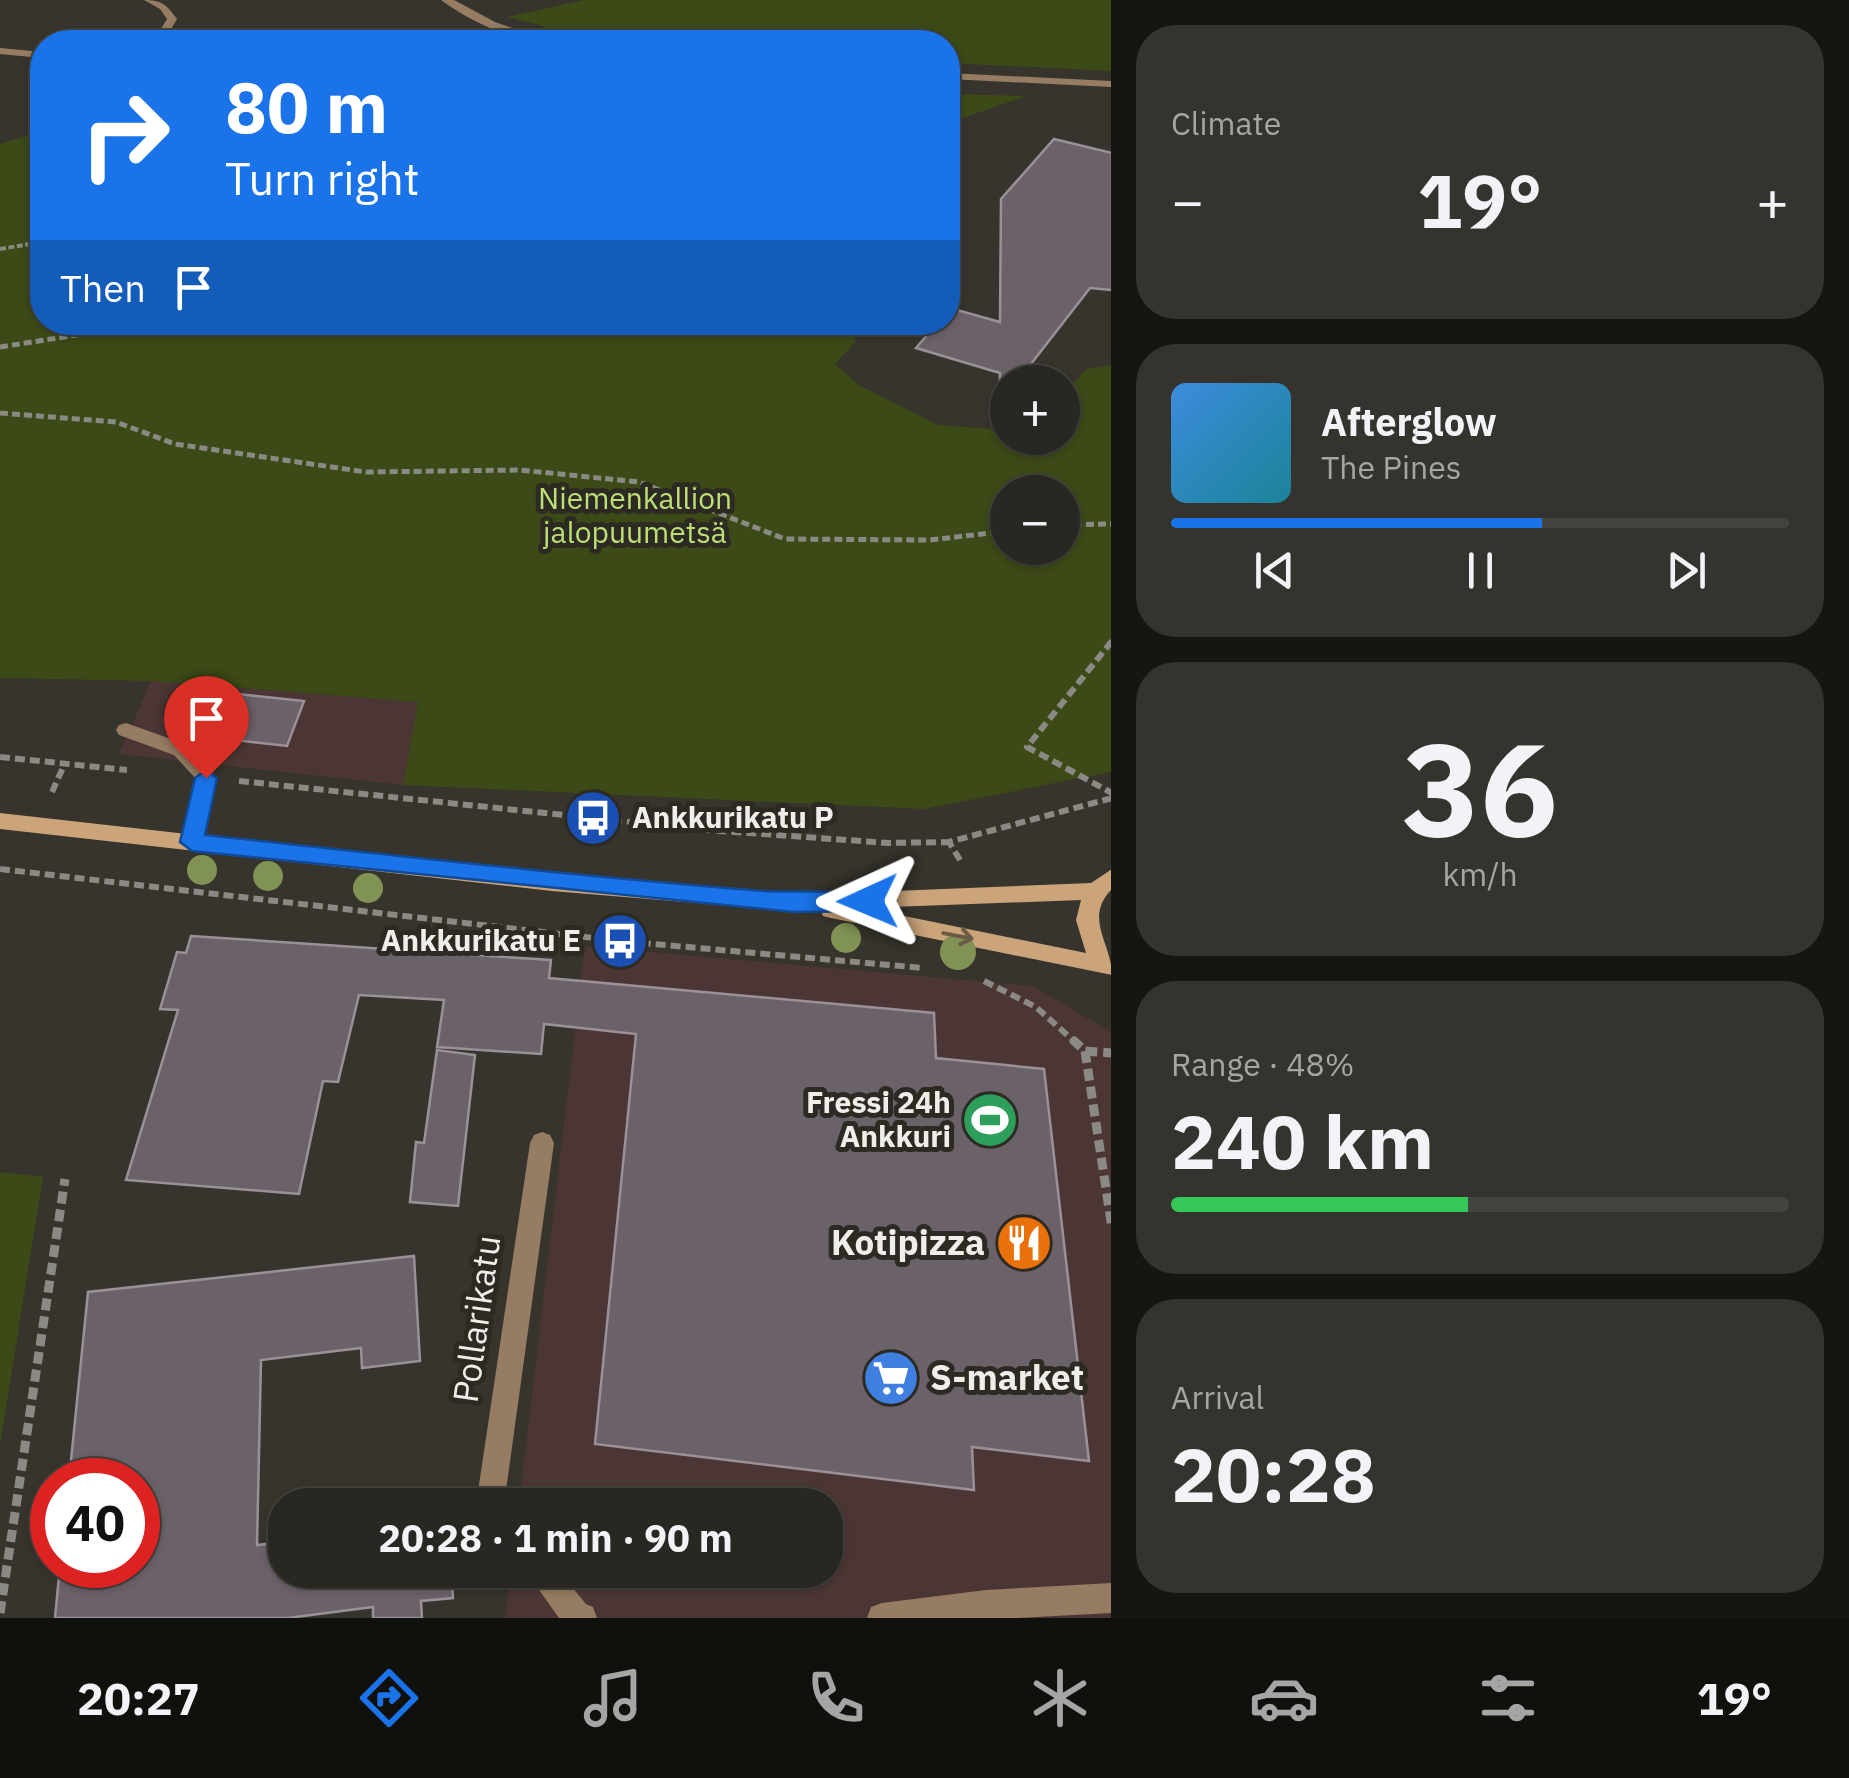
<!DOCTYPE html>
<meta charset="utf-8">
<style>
:root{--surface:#282721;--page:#34332e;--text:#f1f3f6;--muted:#a5a5a5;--line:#44443f;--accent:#1a73e8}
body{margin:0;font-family:"IBM Plex Sans",sans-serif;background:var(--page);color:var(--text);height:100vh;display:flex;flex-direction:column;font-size:38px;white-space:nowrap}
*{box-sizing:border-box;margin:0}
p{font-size:32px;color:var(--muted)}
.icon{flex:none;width:55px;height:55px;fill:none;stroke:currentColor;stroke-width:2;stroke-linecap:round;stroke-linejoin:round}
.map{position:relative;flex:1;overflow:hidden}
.panel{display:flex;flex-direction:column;gap:25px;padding:25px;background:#161512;width:738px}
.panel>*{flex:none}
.guide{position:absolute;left:30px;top:30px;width:930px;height:305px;border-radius:40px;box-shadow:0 2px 8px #0004,0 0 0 2px var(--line);background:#1a73e8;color:#fff;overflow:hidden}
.tools{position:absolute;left:990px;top:365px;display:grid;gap:20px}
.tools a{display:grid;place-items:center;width:90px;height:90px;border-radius:50%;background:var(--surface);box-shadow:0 2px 8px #0004,0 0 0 2px var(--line);font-size:50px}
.speed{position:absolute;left:30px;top:1458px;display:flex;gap:20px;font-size:50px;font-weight:700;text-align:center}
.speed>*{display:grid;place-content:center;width:130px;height:130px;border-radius:50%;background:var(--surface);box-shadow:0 2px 8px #0004,0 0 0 2px var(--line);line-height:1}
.speed .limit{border:15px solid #d22;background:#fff;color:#111}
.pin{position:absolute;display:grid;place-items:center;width:85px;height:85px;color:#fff;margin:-102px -42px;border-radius:50% 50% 50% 0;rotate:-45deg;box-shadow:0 0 10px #0007}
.pin .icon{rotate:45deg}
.me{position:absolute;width:110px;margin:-55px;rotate:269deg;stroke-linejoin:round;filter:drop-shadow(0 0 8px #0008)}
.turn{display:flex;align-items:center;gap:35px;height:210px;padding:0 30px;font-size:45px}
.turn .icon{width:130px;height:130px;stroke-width:2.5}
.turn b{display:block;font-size:70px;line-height:85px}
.then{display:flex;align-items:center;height:95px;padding:0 30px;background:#0003;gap:20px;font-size:38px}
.big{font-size:75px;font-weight:700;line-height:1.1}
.panel .tile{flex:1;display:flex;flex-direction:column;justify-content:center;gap:15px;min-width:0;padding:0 35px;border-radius:40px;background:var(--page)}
.panel .dial{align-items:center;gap:0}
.dial b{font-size:130px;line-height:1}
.song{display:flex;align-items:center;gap:30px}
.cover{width:120px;height:120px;border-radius:15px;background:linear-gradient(135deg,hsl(210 70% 55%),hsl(190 70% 35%))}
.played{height:10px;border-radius:5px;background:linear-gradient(90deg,var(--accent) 60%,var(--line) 60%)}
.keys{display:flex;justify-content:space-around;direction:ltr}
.heat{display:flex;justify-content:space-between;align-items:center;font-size:55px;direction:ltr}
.charge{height:15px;border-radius:8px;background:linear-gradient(90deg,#34c759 48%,var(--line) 0)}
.trip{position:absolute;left:268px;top:1488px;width:575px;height:100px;border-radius:40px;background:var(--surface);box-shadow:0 2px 8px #0004,0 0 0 2px var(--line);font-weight:700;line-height:100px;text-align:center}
.tab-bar{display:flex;height:160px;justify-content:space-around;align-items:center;background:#10100d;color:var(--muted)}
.tab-bar .icon{width:70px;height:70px}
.tab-bar .current{color:var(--accent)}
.tab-bar b{font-size:45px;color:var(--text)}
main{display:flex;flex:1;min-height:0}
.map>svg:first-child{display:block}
.commercial{fill:#4b3635}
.green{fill:#3b4a17;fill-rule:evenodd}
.building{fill:#6b6269;stroke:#9a9198;stroke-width:2.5}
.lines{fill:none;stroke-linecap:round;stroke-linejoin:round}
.path-far3{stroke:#8b8983;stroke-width:4;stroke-dasharray:6 2.5;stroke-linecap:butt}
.path-far2{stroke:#8b8983;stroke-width:5;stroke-dasharray:8 4;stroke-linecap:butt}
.path-far1{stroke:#8b8983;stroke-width:6;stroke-dasharray:10 5;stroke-linecap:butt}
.path{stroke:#8b8983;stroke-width:9;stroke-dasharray:12 6;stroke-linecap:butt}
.lane{fill:#957c62;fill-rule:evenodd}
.street{fill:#957c62;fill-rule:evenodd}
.secondary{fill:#cca47a;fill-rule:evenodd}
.tree{fill:#809254}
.oneway{stroke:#6c5b46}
.route{fill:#1a73e8;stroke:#114b97;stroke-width:2.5}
.labels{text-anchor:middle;stroke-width:10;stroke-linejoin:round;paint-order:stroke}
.park-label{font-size:30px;fill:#bddf75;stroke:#2c2a23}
.poi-label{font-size:30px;font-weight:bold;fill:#efeee9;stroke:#2c2a23;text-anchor:end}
.near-poi-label{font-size:35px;font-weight:bold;fill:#efeee9;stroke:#2c2a23;text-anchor:end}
.near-street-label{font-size:35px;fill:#efeee9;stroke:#2c2a23}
</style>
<main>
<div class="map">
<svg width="1112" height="1618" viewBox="0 0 1112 1618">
<rect width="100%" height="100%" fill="#36342c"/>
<path class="commercial" d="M151 681 419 702 403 785 119 754Z
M585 946 1033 986 1111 1032V1618H505L511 1570H825V1505H519Z"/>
<path class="green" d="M583 0H1111V71L948 63V42H603L507 17Z
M948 94 1027 96 948 123Z
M42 131V322L833 323 857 340 835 364 859 385 938 425 1007 430 1008 438H1062L1063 393 1087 369 1111 365V772L924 809 403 785 418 702 151 681 0 678V144ZM1062 492V548H1008V492Z
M0 1172 43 1177 0 1445Z"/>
<path class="building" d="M1054 139 1112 153V290L1090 288 1017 382H1008V395L999 406 1000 373 916 348 938 322H948L950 308 1000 322 1001 199Z
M238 694 304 701 287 746 218 738Z
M191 936 551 960 549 978 934 1013 936 1058 1044 1069 1089 1461 972 1447 974 1490 595 1444 636 1034 544 1024 541 1054 437 1047 444 1000 359 995 338 1082 323 1081 299 1194 126 1180 178 1010 160 1009 177 952 186 953Z
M437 1050 475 1055 458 1206 410 1202 416 1142 424 1143Z
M414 1256 420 1361 362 1368 361 1348 261 1360 257 1545 285 1542V1570H451L453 1598 421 1601 422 1618H373V1607L288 1618H55L60 1565H138V1480H69L88 1292Z"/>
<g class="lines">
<path class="path-far3" d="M0 249 42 242"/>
<path class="path-far2" d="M0 347 160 322
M0 413 116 422 175 444 366 472 520 470 639 482 785 539 930 540 1008 531
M1062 525 1112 524"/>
<path class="path-far1" d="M1112 641 1027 747 1112 793
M0 757 127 770
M239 781 707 830 888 843 949 842
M52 792 65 763
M960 860 949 842 1112 798
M0 869 620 941 923 968
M984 981 1036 1007 1075 1042"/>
<path class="path" d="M1072 1039 1085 1051 1112 1053
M1085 1051 1112 1228
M0 1613 65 1179"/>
<path class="lane" d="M126 723 188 745 213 773 216 778 199 847H185L182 842 196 779 174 755 119 735 116 730 119 725Z"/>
<path class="street" d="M144 0C162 0 167 5 177 19L167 36 147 42H132L159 32 167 19 160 9Z
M441 0H454L495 22 552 42C517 44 469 21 441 0Z
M0 48 42 52V58L0 54Z
M948 73 1112 81V87L948 79Z
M542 1132 550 1135 554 1143 504 1505H476L530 1143 534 1135Z
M525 1570H558L586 1604 593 1607 597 1618H559Z
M1112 1583V1613L1018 1618H867L871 1607 882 1603 986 1590Z"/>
<path class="secondary" d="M0 813 552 875 794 895 1091 883 1112 869V889C1083 918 1112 944 1112 975L831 918 823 916 821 910 794 911 552 891 0 829ZM1081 900 1076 920 1086 953 865 908Z"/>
</g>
<g class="tree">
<circle cx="202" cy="870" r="15"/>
<circle cx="268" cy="876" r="15"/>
<circle cx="368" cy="888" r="15"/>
<circle cx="846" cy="938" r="15"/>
<circle cx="958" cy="952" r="18"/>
</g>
<defs><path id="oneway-shaft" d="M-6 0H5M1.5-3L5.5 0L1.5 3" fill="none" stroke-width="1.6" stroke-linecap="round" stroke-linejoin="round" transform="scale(2.5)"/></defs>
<use class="oneway" href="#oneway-shaft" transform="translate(958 936) rotate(11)"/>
<path class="route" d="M206 770 217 778 205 835C391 855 577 876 764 891 785 893 873 887 881 901L868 911 794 912 192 851 180 842 195 778Z"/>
<defs>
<g id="bus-disc" transform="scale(2.875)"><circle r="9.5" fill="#1a4fb4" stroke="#2c2a23"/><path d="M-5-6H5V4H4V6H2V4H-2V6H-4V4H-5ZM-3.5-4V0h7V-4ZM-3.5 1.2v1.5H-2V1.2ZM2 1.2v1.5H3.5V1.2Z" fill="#fff"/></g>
<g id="stadium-disc" transform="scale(2.875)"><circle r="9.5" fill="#2e9e5b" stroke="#2c2a23"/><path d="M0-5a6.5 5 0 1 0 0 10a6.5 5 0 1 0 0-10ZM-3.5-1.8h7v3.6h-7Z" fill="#fff"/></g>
<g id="restaurant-disc" transform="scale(2.875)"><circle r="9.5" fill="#e8710a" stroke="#2c2a23"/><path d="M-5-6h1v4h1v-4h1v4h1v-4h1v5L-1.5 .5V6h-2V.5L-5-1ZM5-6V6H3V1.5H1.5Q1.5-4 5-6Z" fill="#fff"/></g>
<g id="supermarket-disc" transform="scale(2.875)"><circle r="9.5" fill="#3f7fe0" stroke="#2c2a23"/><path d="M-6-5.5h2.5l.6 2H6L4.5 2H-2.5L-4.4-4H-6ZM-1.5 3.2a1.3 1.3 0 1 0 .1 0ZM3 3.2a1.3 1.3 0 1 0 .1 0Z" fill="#fff"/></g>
</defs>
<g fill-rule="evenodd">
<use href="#bus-disc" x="593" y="818"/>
<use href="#bus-disc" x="620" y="941"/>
<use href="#stadium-disc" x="990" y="1120"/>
<use href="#restaurant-disc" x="1024" y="1243"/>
<use href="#supermarket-disc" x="891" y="1378"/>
</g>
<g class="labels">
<g class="park-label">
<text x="635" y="509">Niemenkallion<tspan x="635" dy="34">jalopuumetsä</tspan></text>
</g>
<g class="poi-label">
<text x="632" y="828" text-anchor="start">Ankkurikatu P</text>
<text x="581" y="951">Ankkurikatu E</text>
<text x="951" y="1113">Fressi 24h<tspan x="951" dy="34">Ankkuri</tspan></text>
</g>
<g class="near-poi-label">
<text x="985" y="1255">Kotipizza</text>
<text x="930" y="1390" text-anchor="start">S-market</text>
</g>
<g class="near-street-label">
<text transform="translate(477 1319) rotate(-82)" y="12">Pollarikatu</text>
</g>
</g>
</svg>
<div class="tools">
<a>+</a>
<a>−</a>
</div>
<div class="speed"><div class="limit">40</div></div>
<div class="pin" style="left:206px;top:778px;background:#d93025"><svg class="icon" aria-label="arrive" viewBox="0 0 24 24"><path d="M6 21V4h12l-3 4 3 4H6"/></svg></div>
<svg class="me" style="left:868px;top:901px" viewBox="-20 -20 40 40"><path d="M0-17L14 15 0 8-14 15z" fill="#1a73e8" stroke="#fff" stroke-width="4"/></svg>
<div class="trip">20:28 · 1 min · 90 m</div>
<div class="guide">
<div class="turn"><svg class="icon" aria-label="right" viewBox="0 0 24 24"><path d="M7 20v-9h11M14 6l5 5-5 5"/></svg><div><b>80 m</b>Turn right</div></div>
<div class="then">Then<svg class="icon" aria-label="arrive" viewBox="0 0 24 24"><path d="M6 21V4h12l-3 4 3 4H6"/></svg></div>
</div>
</div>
<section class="panel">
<div class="tile"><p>Climate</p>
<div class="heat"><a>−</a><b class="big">19°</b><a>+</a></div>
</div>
<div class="tile">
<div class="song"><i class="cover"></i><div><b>Afterglow</b><p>The Pines</p></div></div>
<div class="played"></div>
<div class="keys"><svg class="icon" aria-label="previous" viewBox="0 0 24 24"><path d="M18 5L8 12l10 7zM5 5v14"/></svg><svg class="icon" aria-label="pause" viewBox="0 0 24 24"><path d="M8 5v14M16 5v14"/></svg><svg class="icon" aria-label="next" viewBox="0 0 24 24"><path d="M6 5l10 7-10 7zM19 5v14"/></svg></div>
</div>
<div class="tile dial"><b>36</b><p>km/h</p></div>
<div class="tile"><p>Range · 48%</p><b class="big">240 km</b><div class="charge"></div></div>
<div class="tile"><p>Arrival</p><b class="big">20:28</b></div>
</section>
</main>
<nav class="tab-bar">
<b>20:27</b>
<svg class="icon current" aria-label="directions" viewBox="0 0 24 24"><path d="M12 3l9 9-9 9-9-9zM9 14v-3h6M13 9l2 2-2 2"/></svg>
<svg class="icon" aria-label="music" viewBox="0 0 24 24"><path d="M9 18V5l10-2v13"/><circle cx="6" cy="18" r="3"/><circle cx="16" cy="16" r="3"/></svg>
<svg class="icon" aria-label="phone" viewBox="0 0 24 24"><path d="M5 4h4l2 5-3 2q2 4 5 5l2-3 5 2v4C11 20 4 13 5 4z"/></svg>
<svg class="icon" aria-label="climate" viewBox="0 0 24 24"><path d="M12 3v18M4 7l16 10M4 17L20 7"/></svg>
<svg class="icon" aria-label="car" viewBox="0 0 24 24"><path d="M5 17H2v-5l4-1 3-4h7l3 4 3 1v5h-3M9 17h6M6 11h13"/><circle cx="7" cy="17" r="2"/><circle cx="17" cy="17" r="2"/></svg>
<svg class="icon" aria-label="filters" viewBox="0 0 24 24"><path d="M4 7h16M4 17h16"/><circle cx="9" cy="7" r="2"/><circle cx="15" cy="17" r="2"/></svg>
<b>19°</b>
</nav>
